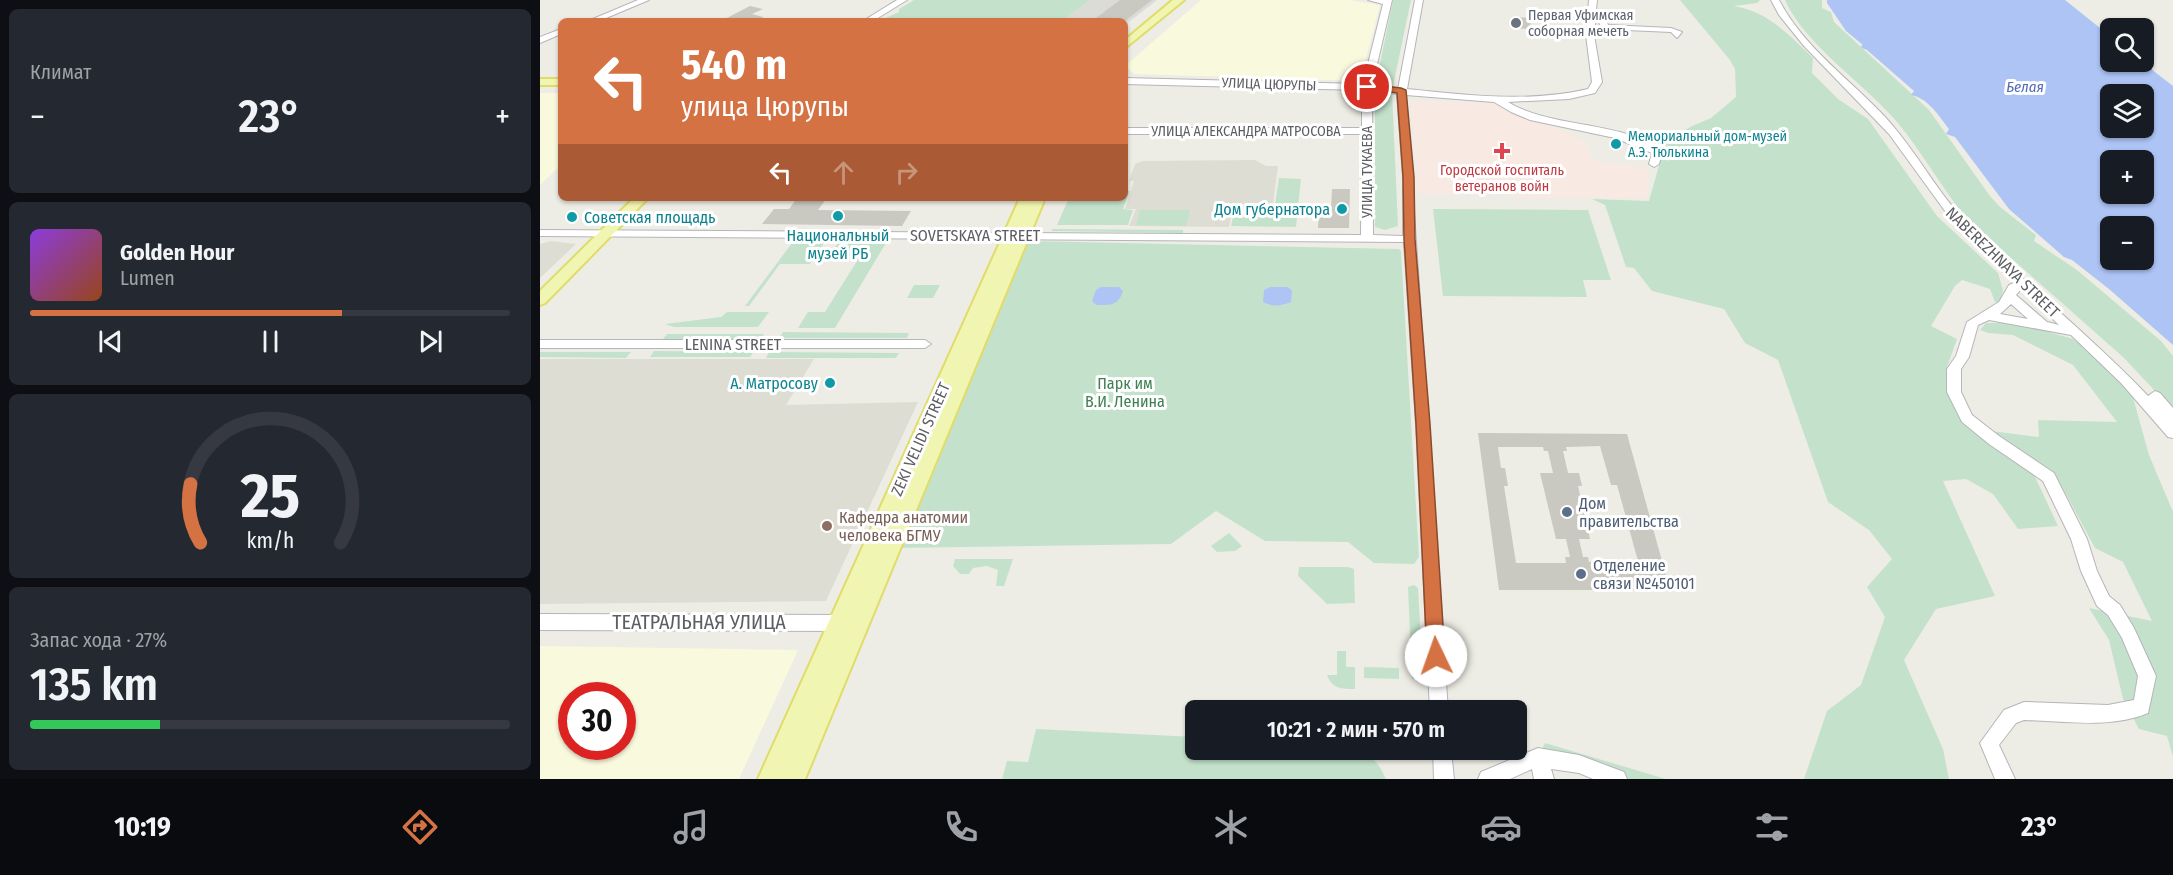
<!DOCTYPE html>
<html lang="ru">
<meta charset="utf-8">
<style>
:root{--surface:#171b24;--page:#242831;--text:#f1f3f6;--muted:#9ea1a6;--line:#363941;--accent:#d57243}
body{margin:0;font-family:"Fira Sans Condensed",sans-serif;background:var(--page);color:var(--text);height:100vh;display:flex;flex-direction:column;font-size:22px;white-space:nowrap}
*{box-sizing:border-box;margin:0}
p{font-size:20px;color:var(--muted)}
.icon{flex:none;width:33px;height:33px;fill:none;stroke:currentColor;stroke-width:2;stroke-linecap:round;stroke-linejoin:round}
.map{position:relative;flex:1;overflow:hidden}
.side{display:flex;flex-direction:column;gap:9px;padding:9px;background:#0d0f14;width:540px}
.side>*{flex:none}
.top-card{position:absolute;left:18px;top:18px;width:570px;height:183px;border-radius:9px;box-shadow:0 2px 4px #0004;background:#d57243;color:#fff;overflow:hidden}
.fabs{position:absolute;left:1560px;top:18px;display:grid;gap:12px}
.fabs a{display:grid;place-items:center;width:54px;height:54px;border-radius:9px;background:var(--surface);box-shadow:0 2px 4px #0004;font-size:30px}
.speed{position:absolute;left:18px;top:682px;display:flex;gap:12px;font-size:30px;font-weight:700;text-align:center}
.speed>*{display:grid;place-content:center;width:78px;height:78px;border-radius:50%;background:var(--surface);box-shadow:0 2px 4px #0004;line-height:1}
.speed .limit{border:9px solid #d22;background:#fff;color:#111}
.pin{position:absolute;display:grid;place-items:center;width:51px;height:51px;color:#fff;margin:-26px;border:3px solid #fff;border-radius:50%;box-shadow:0 2px 6px #0007}
.me{position:absolute;width:66px;margin:-33px;rotate:357deg;stroke-linejoin:round;filter:drop-shadow(0 0 4px #0008)}
.turn{display:flex;align-items:center;gap:21px;height:126px;padding:0 24px;font-size:27px}
.turn .icon{width:78px;height:78px;stroke-width:2.5}
.turn b{display:block;font-size:42px;line-height:51px}
.lanes{display:flex;align-items:center;height:57px;padding:0 24px;background:#0003;justify-content:center;gap:30px;direction:ltr}
.lanes .off{opacity:.35}
.big{font-size:45px;font-weight:600;line-height:1.1}
.side .card{flex:1;display:flex;flex-direction:column;justify-content:center;gap:9px;min-width:0;padding:0 21px;border-radius:9px;background:var(--page)}
.side .dial{align-items:center;gap:0}
.dial svg{height:156px;overflow:visible;fill:none;stroke:var(--line);stroke-width:7;stroke-linecap:round;text-anchor:middle}
.dial text{fill:var(--text);stroke:none}
.song{display:flex;align-items:center;gap:18px}
.cover{width:72px;height:72px;border-radius:9px;background:linear-gradient(135deg,hsl(270 70% 55%),hsl(20 70% 35%))}
.played{height:6px;border-radius:3px;background:linear-gradient(90deg,var(--accent) 65%,var(--line) 65%)}
.keys{display:flex;justify-content:space-around;direction:ltr}
.heat{display:flex;justify-content:space-between;align-items:center;font-size:33px;direction:ltr}
.charge{height:9px;border-radius:4px;background:linear-gradient(90deg,#34c759 27%,var(--line) 0)}
.trip{position:absolute;left:645px;top:700px;width:342px;height:60px;border-radius:9px;background:var(--surface);box-shadow:0 2px 4px #0004;font-weight:600;line-height:60px;text-align:center}
.menu{display:flex;height:96px;justify-content:space-around;align-items:center;background:#090b0e;color:var(--muted)}
.menu .icon{width:42px;height:42px}
.menu .selected{color:var(--accent)}
.menu b{font-size:27px;color:var(--text)}
main{display:flex;flex:1;min-height:0}
.map>svg:first-child{display:block}
.commercial{fill:#f9fadd;fill-rule:evenodd}
.industrial{fill:#dcdcd7}
.education{fill:#ddddd3}
.medical{fill:#f8eae3}
.green{fill:#c4e2cb}
.water{fill:#adc4f5;fill-rule:evenodd}
.building{fill:#c9c8c1;fill-rule:evenodd}
.lines{fill:none;stroke-linecap:round;stroke-linejoin:round}
.minor-casing{stroke:#b5b5ba;stroke-width:2}
.major-casing{stroke:#e1dc6a;stroke-width:4}
.minor{fill:#fff;fill-rule:evenodd}
.major{fill:#f0f5b1;fill-rule:evenodd}
.route{fill:#d57243;stroke:#8a4a2c;stroke-width:1.5}
.worship-dot{fill:#6b7280;stroke:#fff;stroke-width:2}
.culture-dot{fill:#0f9aa8;stroke:#fff;stroke-width:2}
.health-dot{fill:#e0444e;stroke:#fff;stroke-width:2}
.service-dot{fill:#5c6f8a;stroke:#fff;stroke-width:2}
.education-dot{fill:#8d6e63;stroke:#fff;stroke-width:2}
.labels{text-anchor:middle;stroke-width:6;stroke-linejoin:round;paint-order:stroke}
.far-worship-label{font-size:14px;fill:#5b616d;stroke:#fff;text-anchor:start}
.far-street-label{font-size:14px;fill:#5d5e63;stroke:#fff}
.far-culture-label{font-size:14px;fill:#0d838f;stroke:#fff;text-anchor:start}
.far-health-label{font-size:14px;fill:#be3a42;stroke:#fff}
.far-water-label{font-size:15px;font-style:italic;fill:#526bb5;stroke:#fff}
.culture-label{font-size:16px;fill:#0d838f;stroke:#fff;text-anchor:end}
.street-label{font-size:16px;fill:#5d5e63;stroke:#fff}
.park-label{font-size:16px;fill:#3f8052;stroke:#fff}
.service-label{font-size:16px;fill:#4e5e75;stroke:#fff;text-anchor:start}
.education-label{font-size:16px;fill:#785e54;stroke:#fff;text-anchor:start}
.near-street-label{font-size:20px;fill:#5d5e63;stroke:#fff}
</style>
<main>
<section class="side">
<div class="card"><p>Климат</p>
<div class="heat"><a>−</a><b class="big">23°</b><a>+</a></div>
</div>
<div class="card">
<div class="song"><i class="cover"></i><div><b>Golden Hour</b><p>Lumen</p></div></div>
<div class="played"></div>
<div class="keys"><svg class="icon" aria-label="previous" viewBox="0 0 24 24"><path d="M18 5L8 12l10 7zM5 5v14"/></svg><svg class="icon" aria-label="pause" viewBox="0 0 24 24"><path d="M8 5v14M16 5v14"/></svg><svg class="icon" aria-label="next" viewBox="0 0 24 24"><path d="M6 5l10 7-10 7zM19 5v14"/></svg></div>
</div>
<div class="card dial"><svg viewBox="0 0 100 80">
<path d="M14 69A42 42 0 1 1 86 69"/>
<path d="M14 69A42 42 0 0 1 9 39" stroke="#d57243"/>
<text x="50" y="56" font-size="32" font-weight="700">25</text>
<text x="50" y="72" font-size="11">km/h</text>
</svg></div>
<div class="card"><p>Запас хода · 27%</p><b class="big">135 km</b><div class="charge"></div></div>
</section>
<div class="map">
<svg width="1633" height="779" viewBox="0 0 1633 779">
<rect width="100%" height="100%" fill="#edede5"/>
<path class="commercial" d="M661 0H808L840 5 820 81 595 74 585 66Z
M0 93H21V165L0 185Z
M0 646 258 650 199 779H0ZM32 696H82V747H32Z"/>
<path class="industrial" d="M550 0H617L585 25V21H521Z"/>
<path class="education" d="M715 160 726 166H738L732 211H692L689 227 589 226 596 209H585L594 181H589L595 164 603 161Z
M11 241 36 244 0 278V244Z
M0 359H274L246 405 378 402 286 601 0 604Z"/>
<path class="medical" d="M871 101 953 103 1017 128 1045 142 1053 161 1108 168V198H981L963 195 878 194Z"/>
<path class="green" d="M374 0H550L521 21H339L359 12V9Z
M853 0H871L852 91 858 226 845 230 835 227V88Z
M1140 0H1220L1217 3 1194 6C1229 12 1249 35 1273 58L1272 73 1298 99 1328 119 1397 216 1458 273 1463 290 1460 302H1455L1450 289 1422 280 1415 286 1391 326 1417 339 1407 367 1416 413 1456 447 1491 468 1518 526 1478 529 1453 494 1426 479 1403 481 1455 596 1396 609 1364 660 1403 749 1409 779H1264L1287 711 1321 685 1345 617 1327 587 1352 559 1329 530 1288 502 1238 360 1205 343 1184 309 1112 291 1094 268 1086 267 1065 205 1052 199 1109 201 1125 144 1150 127 1171 118 1196 97 1195 69 1190 60Z
M1245 0H1282V8L1291 12 1294 22 1389 110 1450 196 1460 207 1496 235 1494 241 1537 270 1621 341 1633 356V410L1583 357 1428 220C1402 189 1383 153 1357 122 1326 85 1264 44 1245 0Z
M739 178 761 179 756 227 691 226 694 212H734Z
M585 191H590L583 209 593 210 588 225H517L529 198H585Z
M893 209 1048 210 1071 280H1043L1047 297 903 296Z
M600 210H650L646 226 596 225Z
M513 229 643 230V233L511 231Z
M489 241 859 249 861 251 879 557 874 564 834 563 808 542 725 541 676 511 631 544 354 548Z
M252 243H284L270 264H240L209 306H205Z
M298 243H346L295 328H258L268 312H285L317 261 286 260Z
M374 285H400L393 298H367Z
M187 312H229L218 327H134L125 324 181 317Z
M1446 323H1468L1491 327 1533 339 1562 361 1592 394 1609 455 1633 512V757L1627 736 1599 729 1583 699 1569 640 1549 608 1612 621 1583 562 1555 548 1514 472 1451 431 1499 437 1498 420 1577 422 1533 365 1473 335 1448 333 1440 330Z
M243 332 369 333 367 338H239Z
M127 334H224L221 339H123Z
M114 351 214 352 210 357H110Z
M0 352H91L86 358 0 357Z
M229 352 359 353 356 358H226Z
M689 533 702 546 695 551 677 552 671 546Z
M415 559H473L464 586H456L458 570 447 566 433 568 429 574H420L413 566Z
M759 567H808L814 569 815 603 787 604 758 576Z
M874 585 878 588 883 679H872L868 587Z
M797 651H806V667H815V689C802 689 792 689 787 675H797Z
M824 667 859 668V679L824 678Z
M496 729 655 737 656 750H809C831 753 837 760 846 779H462L467 761 488 762Z
M1005 743 1126 779H1067L999 756Z"/>
<path class="water" d="M1287 0H1525L1570 36V62H1602L1633 86V345L1569 289 1532 260 1524 257 1469 209 1415 137 1406 134 1409 129C1399 116 1388 98 1371 95L1374 91 1327 50 1322 48 1321 46 1323 45 1306 31 1287 3ZM1570 94H1604V128H1570ZM1570 160H1604V194H1570ZM1570 226H1604V260H1570Z
M561 287H579L583 291C578 306 571 305 556 305L552 301 556 290Z
M730 287H748L752 291 751 302C740 306 733 307 723 302L724 290Z"/>
<path class="building" d="M580 0H612L585 21H552Z
M210 6 223 9 212 14 223 17 222 21H181Z
M973 17 991 18 990 29 972 28Z
M792 189H810L809 228H778L779 208H791Z
M257 198H287L278 210 371 211 362 226 222 224 234 209H249Z
M938 433 1087 434 1130 590H959ZM1060 446 1071 485H1077L1098 561 1049 562 1048 557H1043L1039 539H1050L1038 486H1042L1039 473H1028L1023 451H1027L1026 447ZM958 447H1003L1004 451H1008L1013 473H1000L1016 539H1026L1030 557H1025L1026 563H976L964 486H968L965 468H961Z"/>
<g class="lines">
<g class="minor-casing">
<path id="minor" d="M98 0H109L59 21H48Z
M357 0H367L333 21H323Z
M828 0H852L832 86 858 89 875 0H883L867 89C927 95 989 103 1048 89L1052 82 1046 35 1049 0H1057L1056 10 1063 11 1068 25 1131 28 1142 32 1137 38 1131 32 1065 29 1061 27 1056 15 1054 35 1062 82 1055 93 1029 99 968 102C1011 129 1089 121 1122 152L1119 164 1114 167 1109 164 1112 153 1075 138 990 120 971 112 954 102 866 95 908 711H890L876 424 864 242 0 236V230L821 235 822 134H585V128H822V90L585 84V78L823 84 843 4ZM832 91 857 94 863 177V236L833 235Z
M1231 0H1239C1264 48 1310 79 1346 118 1378 153 1399 196 1433 230 1489 288 1552 337 1608 396L1615 391 1620 393 1633 408V438L1628 437 1581 383 1531 335 1449 320 1438 325 1429 357 1421 369V392L1432 415 1459 436 1514 473 1547 539 1557 571 1569 596 1580 605 1594 628 1616 676 1608 713C1570 729 1525 721 1484 720L1476 723 1459 745 1475 779H1455L1440 743 1464 710 1484 702 1568 705 1594 700 1598 676 1582 638 1568 615 1557 606 1541 571 1531 539 1503 481 1449 444 1422 422 1407 392V369L1416 356 1427 322 1459 302 1469 285 1474 283 1413 222 1349 134 1264 46 1239 15ZM1481 289 1519 325 1507 322 1476 295ZM1471 304 1488 319 1460 314Z
M21 29V34L0 43V37Z
M0 340H385L391 344 385 348H0Z
M0 614 307 615 313 618 315 623 313 628 307 631 0 630Z
M998 748 1039 755 1084 772 1087 779H1053L1039 773 1011 769 1014 779H994L992 769 970 779H938L941 772Z
M893 750H911L914 779H894Z"/>
</g>
<g class="major-casing">
<path id="major" d="M633 0H644L585 48V40Z
M0 79H21V85H0Z
M94 198H108L5 303 0 305V291Z
M480 198H505L265 779H218Z"/>
</g>
<use href="#minor" class="minor"/>
<use href="#major" class="major"/>
</g>
<path class="route" d="M827 84 861 88 866 90 874 177 875 239 890 424 905 656 902 661 896 664 890 661 887 656 876 424 864 239 863 177 857 93 824 89V85Z"/>
<circle class="worship-dot" cx="976" cy="23" r="6"/>
<g class="culture-dot">
<circle cx="1076" cy="144" r="6"/>
<circle cx="802" cy="209" r="6"/>
<circle cx="298" cy="216" r="6"/>
<circle cx="32" cy="217" r="6"/>
<circle cx="290" cy="383" r="6"/>
</g>
<path class="health-dot" d="M959 142h6v6h6v6h-6v6h-6v-6h-6v-6h6z"/>
<g class="service-dot">
<circle cx="1027" cy="512" r="6"/>
<circle cx="1041" cy="574" r="6"/>
</g>
<circle class="education-dot" cx="287" cy="526" r="6"/>
<g class="labels">
<g class="far-worship-label">
<text x="988" y="20">Первая Уфимская<tspan x="988" dy="16">соборная мечеть</tspan></text>
</g>
<g class="far-street-label">
<text transform="translate(729 84) rotate(2)" y="5">УЛИЦА ЦЮРУПЫ</text>
<text x="706" y="136">УЛИЦА АЛЕКСАНДРА МАТРОСОВА</text>
<text transform="translate(827 172) rotate(-90)" y="5">УЛИЦА ТУКАЕВА</text>
</g>
<g class="far-culture-label">
<text x="1088" y="141">Мемориальный дом-музей<tspan x="1088" dy="16">А.Э. Тюлькина</tspan></text>
</g>
<g class="far-health-label">
<text x="962" y="175">Городской госпиталь<tspan x="962" dy="16">ветеранов войн</tspan></text>
</g>
<g class="far-water-label">
<text x="1485" y="92">Белая</text>
</g>
<g class="culture-label">
<text x="790" y="215">Дом губернатора</text>
<text x="44" y="223" text-anchor="start">Советская площадь</text>
<text x="298" y="241" text-anchor="middle">Национальный<tspan x="298" dy="18">музей РБ</tspan></text>
<text x="278" y="389">А. Матросову</text>
</g>
<g class="street-label">
<text x="435" y="241">SOVETSKAYA STREET</text>
<text transform="translate(1463 262) rotate(44)" y="6">NABEREZHNAYA STREET</text>
<text x="193" y="350">LENINA STREET</text>
<text transform="translate(380 439) rotate(-66)" y="6">ZEKI VELIDI STREET</text>
</g>
<g class="park-label">
<text x="585" y="389">Парк им<tspan x="585" dy="18">В.И. Ленина</tspan></text>
</g>
<g class="service-label">
<text x="1039" y="509">Дом<tspan x="1039" dy="18">правительства</tspan></text>
<text x="1053" y="571">Отделение<tspan x="1053" dy="18">связи №450101</tspan></text>
</g>
<g class="education-label">
<text x="299" y="523">Кафедра анатомии<tspan x="299" dy="18">человека БГМУ</tspan></text>
</g>
<g class="near-street-label">
<text x="159" y="629">ТЕАТРАЛЬНАЯ УЛИЦА</text>
</g>
</g>
</svg>
<div class="fabs">
<a><svg class="icon" aria-label="search" viewBox="0 0 24 24"><circle cx="10" cy="10" r="6"/><path d="M15 15l6 6"/></svg></a>
<a><svg class="icon" aria-label="layers" viewBox="0 0 24 24"><path d="M12 4l9 5-9 5-9-5zM3 14l9 5 9-5"/></svg></a>
<a>+</a>
<a>−</a>
</div>
<div class="speed"><div class="limit">30</div></div>
<div class="pin" style="left:827px;top:87px;background:#d93025"><svg class="icon" aria-label="arrive" viewBox="0 0 24 24"><path d="M6 21V4h12l-3 4 3 4H6"/></svg></div>
<svg class="me" style="left:896px;top:656px" viewBox="-20 -20 40 40"><circle r="19" fill="#fff"/><path d="M0-13L10 11 0 6-10 11z" fill="#d57243"/></svg>
<div class="trip">10:21 · 2 мин · 570 m</div>
<div class="top-card">
<div class="turn"><svg class="icon" aria-label="left" viewBox="0 0 24 24"><path d="M17 20v-9H6M10 6l-5 5 5 5"/></svg><div><b>540 m</b>улица Цюрупы</div></div>
<div class="lanes"><svg class="icon" aria-label="left" viewBox="0 0 24 24"><path d="M17 20v-9H6M10 6l-5 5 5 5"/></svg><svg class="icon off" aria-label="ahead" viewBox="0 0 24 24"><path d="M12 20V5M6 11l6-6 6 6"/></svg><svg class="icon off" aria-label="right" viewBox="0 0 24 24"><path d="M7 20v-9h11M14 6l5 5-5 5"/></svg></div>
</div>
</div>
</main>
<nav class="menu">
<b>10:19</b>
<svg class="icon selected" aria-label="directions" viewBox="0 0 24 24"><path d="M12 3l9 9-9 9-9-9zM9 14v-3h6M13 9l2 2-2 2"/></svg>
<svg class="icon" aria-label="music" viewBox="0 0 24 24"><path d="M9 18V5l10-2v13"/><circle cx="6" cy="18" r="3"/><circle cx="16" cy="16" r="3"/></svg>
<svg class="icon" aria-label="phone" viewBox="0 0 24 24"><path d="M5 4h4l2 5-3 2q2 4 5 5l2-3 5 2v4C11 20 4 13 5 4z"/></svg>
<svg class="icon" aria-label="climate" viewBox="0 0 24 24"><path d="M12 3v18M4 7l16 10M4 17L20 7"/></svg>
<svg class="icon" aria-label="car" viewBox="0 0 24 24"><path d="M5 17H2v-5l4-1 3-4h7l3 4 3 1v5h-3M9 17h6M6 11h13"/><circle cx="7" cy="17" r="2"/><circle cx="17" cy="17" r="2"/></svg>
<svg class="icon" aria-label="filters" viewBox="0 0 24 24"><path d="M4 7h16M4 17h16"/><circle cx="9" cy="7" r="2"/><circle cx="15" cy="17" r="2"/></svg>
<b>23°</b>
</nav>
